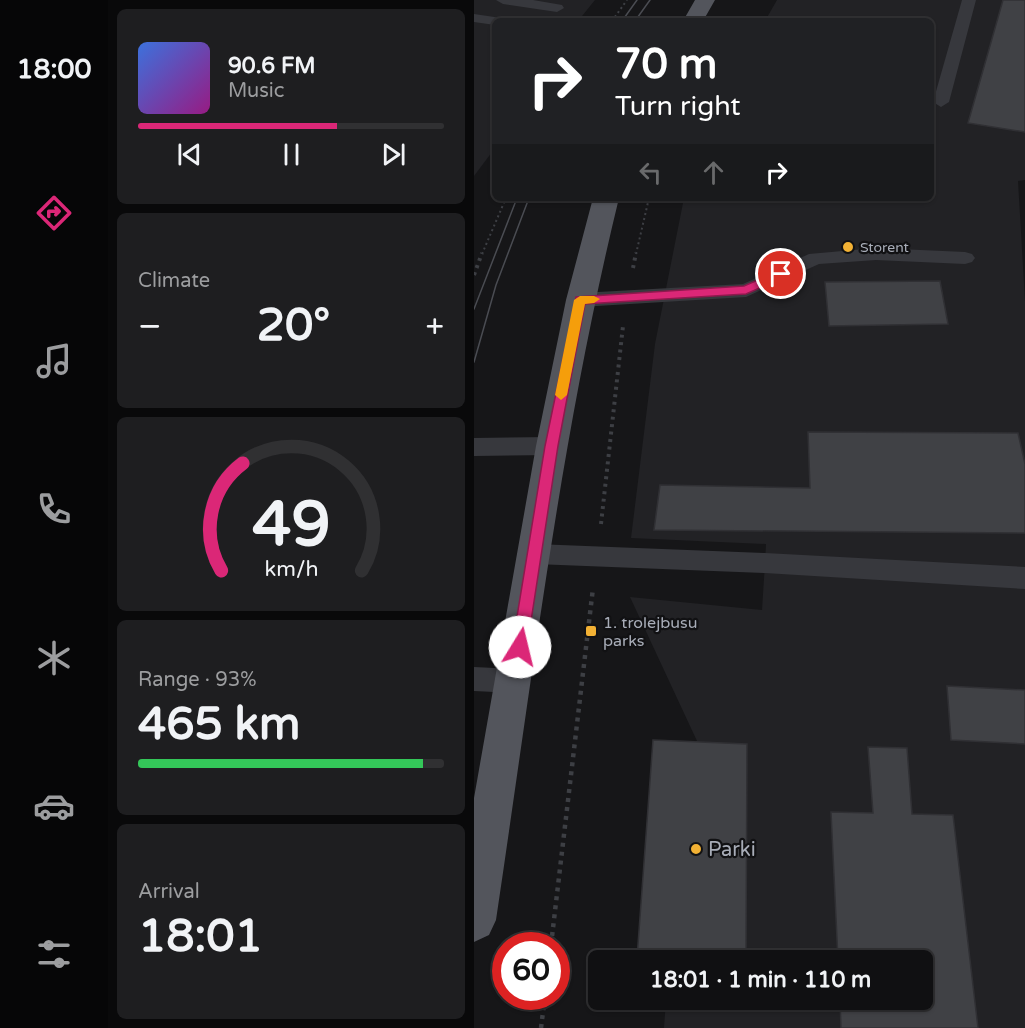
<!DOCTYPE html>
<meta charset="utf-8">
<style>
:root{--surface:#101012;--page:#1e1e20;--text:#f1f3f6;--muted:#9c9d9f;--line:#303032;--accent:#db2777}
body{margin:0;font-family:"Varela Round",sans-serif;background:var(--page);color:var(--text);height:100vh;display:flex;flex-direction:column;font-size:22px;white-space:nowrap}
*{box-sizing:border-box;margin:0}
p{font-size:20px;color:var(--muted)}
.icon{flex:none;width:33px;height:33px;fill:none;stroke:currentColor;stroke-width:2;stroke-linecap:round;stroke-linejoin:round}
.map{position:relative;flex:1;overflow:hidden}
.sheet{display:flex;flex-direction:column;gap:9px;padding:9px;background:#09090a;width:366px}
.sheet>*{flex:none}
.guide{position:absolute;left:18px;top:18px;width:442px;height:183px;border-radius:9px;box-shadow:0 2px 4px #0004,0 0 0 2px var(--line);background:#202124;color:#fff;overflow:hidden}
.speed{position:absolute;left:18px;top:932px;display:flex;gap:12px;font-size:30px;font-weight:700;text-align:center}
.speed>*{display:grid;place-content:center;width:78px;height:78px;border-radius:50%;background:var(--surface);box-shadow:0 2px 4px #0004,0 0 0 2px var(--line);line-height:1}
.speed .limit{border:9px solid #d22;background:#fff;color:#111}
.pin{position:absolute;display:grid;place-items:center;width:51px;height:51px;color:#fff;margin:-26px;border:3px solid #fff;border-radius:50%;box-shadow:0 2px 6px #0007}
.me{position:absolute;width:66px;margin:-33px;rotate:9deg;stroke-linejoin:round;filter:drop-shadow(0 0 4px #0008)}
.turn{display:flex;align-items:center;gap:21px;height:126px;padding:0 24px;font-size:27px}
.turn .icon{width:78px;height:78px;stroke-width:2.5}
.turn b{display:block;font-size:42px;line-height:51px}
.lanes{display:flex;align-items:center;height:57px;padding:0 24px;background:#0003;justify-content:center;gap:30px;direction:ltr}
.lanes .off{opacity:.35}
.big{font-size:45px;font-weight:700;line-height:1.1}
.sheet .card{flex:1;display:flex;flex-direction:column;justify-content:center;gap:9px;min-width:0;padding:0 21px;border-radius:9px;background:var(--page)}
.sheet .dial{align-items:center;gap:0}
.dial svg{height:156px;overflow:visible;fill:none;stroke:var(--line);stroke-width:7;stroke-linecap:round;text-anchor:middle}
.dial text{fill:var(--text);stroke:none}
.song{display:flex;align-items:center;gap:18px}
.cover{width:72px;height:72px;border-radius:9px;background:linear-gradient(135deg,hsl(220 70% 55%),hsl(310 70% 35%))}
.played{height:6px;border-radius:3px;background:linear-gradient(90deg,var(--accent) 65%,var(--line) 65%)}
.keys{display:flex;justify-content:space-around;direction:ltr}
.heat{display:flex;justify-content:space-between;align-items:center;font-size:33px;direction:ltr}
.charge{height:9px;border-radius:4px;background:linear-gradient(90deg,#34c759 93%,var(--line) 0)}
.trip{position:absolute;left:114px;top:950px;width:345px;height:60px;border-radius:9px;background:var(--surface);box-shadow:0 2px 4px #0004,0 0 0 2px var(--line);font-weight:700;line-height:60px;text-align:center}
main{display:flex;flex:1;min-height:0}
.dock{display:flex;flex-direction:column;width:108px;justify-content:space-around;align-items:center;background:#060607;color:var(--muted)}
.dock .icon{width:42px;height:42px}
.dock .on{color:var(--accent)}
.dock b{font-size:27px;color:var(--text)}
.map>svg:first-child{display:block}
.built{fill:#222225}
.building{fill:#404145;stroke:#303034;stroke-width:1.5}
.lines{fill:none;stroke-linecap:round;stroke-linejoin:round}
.path-far2{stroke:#3d3f44;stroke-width:2;stroke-dasharray:2 3;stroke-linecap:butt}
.path-far1{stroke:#3d3f44;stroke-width:4;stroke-dasharray:3 4.5;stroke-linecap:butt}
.path{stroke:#3d3f44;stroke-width:4.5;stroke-dasharray:4 5;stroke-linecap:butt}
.lane{fill:#37383d;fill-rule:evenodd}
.primary{fill:#53555c;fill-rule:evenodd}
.tram{stroke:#4a4c52;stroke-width:1.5}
.route{fill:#db2777;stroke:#8e194d;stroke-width:1.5}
.slow{fill:#f59e0b}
.poi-dot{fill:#f2b134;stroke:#111113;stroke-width:2}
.labels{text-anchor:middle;stroke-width:4.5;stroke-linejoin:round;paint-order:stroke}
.far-poi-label{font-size:14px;fill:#a8adb8;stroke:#111113;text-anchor:start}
.poi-label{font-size:16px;fill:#a8adb8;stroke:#111113;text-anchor:start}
.near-poi-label{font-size:20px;fill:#a8adb8;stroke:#111113;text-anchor:start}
</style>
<main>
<nav class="dock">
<b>18:00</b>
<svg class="icon on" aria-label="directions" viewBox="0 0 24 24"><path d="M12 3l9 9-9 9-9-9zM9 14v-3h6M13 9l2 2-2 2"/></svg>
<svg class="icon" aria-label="music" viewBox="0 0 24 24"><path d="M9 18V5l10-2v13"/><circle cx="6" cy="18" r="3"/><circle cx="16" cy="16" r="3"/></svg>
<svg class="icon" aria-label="phone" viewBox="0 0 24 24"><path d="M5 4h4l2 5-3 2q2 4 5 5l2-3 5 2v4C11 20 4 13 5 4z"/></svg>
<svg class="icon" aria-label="climate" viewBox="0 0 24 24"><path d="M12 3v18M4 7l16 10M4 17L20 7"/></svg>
<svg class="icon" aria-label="car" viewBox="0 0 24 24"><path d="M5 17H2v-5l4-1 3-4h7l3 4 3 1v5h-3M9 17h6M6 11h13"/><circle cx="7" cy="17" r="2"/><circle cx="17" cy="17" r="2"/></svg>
<svg class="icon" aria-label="filters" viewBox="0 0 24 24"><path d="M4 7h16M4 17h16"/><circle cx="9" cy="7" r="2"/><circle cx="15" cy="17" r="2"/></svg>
</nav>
<section class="sheet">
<div class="card">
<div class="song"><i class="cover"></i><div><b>90.6 FM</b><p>Music</p></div></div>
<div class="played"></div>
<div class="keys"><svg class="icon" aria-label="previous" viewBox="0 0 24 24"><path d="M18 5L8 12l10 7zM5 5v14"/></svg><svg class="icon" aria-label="pause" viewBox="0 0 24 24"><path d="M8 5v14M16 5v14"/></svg><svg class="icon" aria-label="next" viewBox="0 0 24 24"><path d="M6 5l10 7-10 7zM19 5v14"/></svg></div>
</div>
<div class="card"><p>Climate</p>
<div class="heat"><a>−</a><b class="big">20°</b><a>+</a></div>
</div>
<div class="card dial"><svg viewBox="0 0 100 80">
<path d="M14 69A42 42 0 1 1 86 69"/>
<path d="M14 69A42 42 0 0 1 25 14" stroke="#db2777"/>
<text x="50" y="56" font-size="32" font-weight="700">49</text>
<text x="50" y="72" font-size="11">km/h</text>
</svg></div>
<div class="card"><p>Range · 93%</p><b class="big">465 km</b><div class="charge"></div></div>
<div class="card"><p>Arrival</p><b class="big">18:01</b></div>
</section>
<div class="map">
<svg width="551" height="1028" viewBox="0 0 551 1028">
<rect width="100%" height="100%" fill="#161618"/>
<path class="built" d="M0 0H121L104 21H21V148L0 176Z
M303 0H551V180L544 181 551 301V1028H190L192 999H448V960L163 958 179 740 223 741 156 597 288 610 291 563 292 544 157 538 181 344 210 198H458V21H291Z"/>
<path class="building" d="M529 0H551V132L494 123Z
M466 281 474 324 355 326 351 282Z
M334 432 544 433 551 464V533L180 530 186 485 336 488Z
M473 686 551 690V744L477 740Z
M179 740 273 744 272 953 163 958Z
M394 747 433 748 438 814 479 815 504 1028H367L366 999H448V960H364L357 812 399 813Z"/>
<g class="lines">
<path class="path-far2" d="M138 21 153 0
M8 254 32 198
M162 254 175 198"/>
<path class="path-far1" d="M159 268 162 253
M0 275 8 253
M127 524 149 326"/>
<path class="path" d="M77 945 119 588
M67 1028 71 996"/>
<path class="lane" d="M22 0H59L88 5 90 8 83 12 29 4Z
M488 0H502L475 102 467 107 459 102Z
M0 14 27 18 29 21H21V25L0 22Z
M402 248 491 252 498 254 501 258 498 262 491 264 402 260 345 264 272 297 106 307 99 305 96 300 99 295 106 293 269 284 335 254Z
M78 437 86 440 89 446 86 452 78 455 0 456V438Z
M61 544 291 553 551 567V589L291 573 61 564 52 561 49 554 52 547Z
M0 667 39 669 49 672 53 681 49 690 39 693 0 691Z"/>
<path class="primary" d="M221 0H241L229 21H209Z
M119 198H145C87 435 58 679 22 920L15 935 0 942V798L62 446 92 300Z"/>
<path class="tram" d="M148 21 163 0
M161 21 176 0
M0 309 43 198
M0 362 22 285 55 198"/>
</g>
<path class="route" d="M307 270 311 271V277L272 294 111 304 84 446 53 647 51 652 46 654 40 652 38 647 71 446 102 297 270 286Z"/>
<path class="slow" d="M106 296H120L126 299 120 303 111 304 93 395 87 400 81 395 100 300Z"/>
<g class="poi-dot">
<circle cx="374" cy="247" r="6"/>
<rect x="111" y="625" width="12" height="12" rx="3"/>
<circle cx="222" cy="849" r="6"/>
</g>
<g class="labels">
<g class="far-poi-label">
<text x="386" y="252">Storent</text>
</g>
<g class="poi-label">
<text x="129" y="628">1. trolejbusu<tspan x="129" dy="18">parks</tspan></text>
</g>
<g class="near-poi-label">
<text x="234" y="856">Parki</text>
</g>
</g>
</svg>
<div class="speed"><div class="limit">60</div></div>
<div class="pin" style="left:307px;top:274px;background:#d93025"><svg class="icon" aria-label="arrive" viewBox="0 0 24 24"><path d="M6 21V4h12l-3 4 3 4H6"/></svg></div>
<svg class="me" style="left:46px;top:647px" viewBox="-20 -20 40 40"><circle r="19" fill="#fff"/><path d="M0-13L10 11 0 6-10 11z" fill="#db2777"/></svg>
<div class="trip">18:01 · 1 min · 110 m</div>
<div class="guide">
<div class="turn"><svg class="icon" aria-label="right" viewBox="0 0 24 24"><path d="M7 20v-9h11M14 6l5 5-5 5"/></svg><div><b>70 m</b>Turn right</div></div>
<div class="lanes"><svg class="icon off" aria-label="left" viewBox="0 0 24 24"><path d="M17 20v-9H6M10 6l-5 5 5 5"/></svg><svg class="icon off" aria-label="ahead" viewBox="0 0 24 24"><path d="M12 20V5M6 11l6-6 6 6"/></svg><svg class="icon" aria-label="right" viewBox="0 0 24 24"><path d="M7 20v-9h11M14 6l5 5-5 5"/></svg></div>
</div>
</div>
</main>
